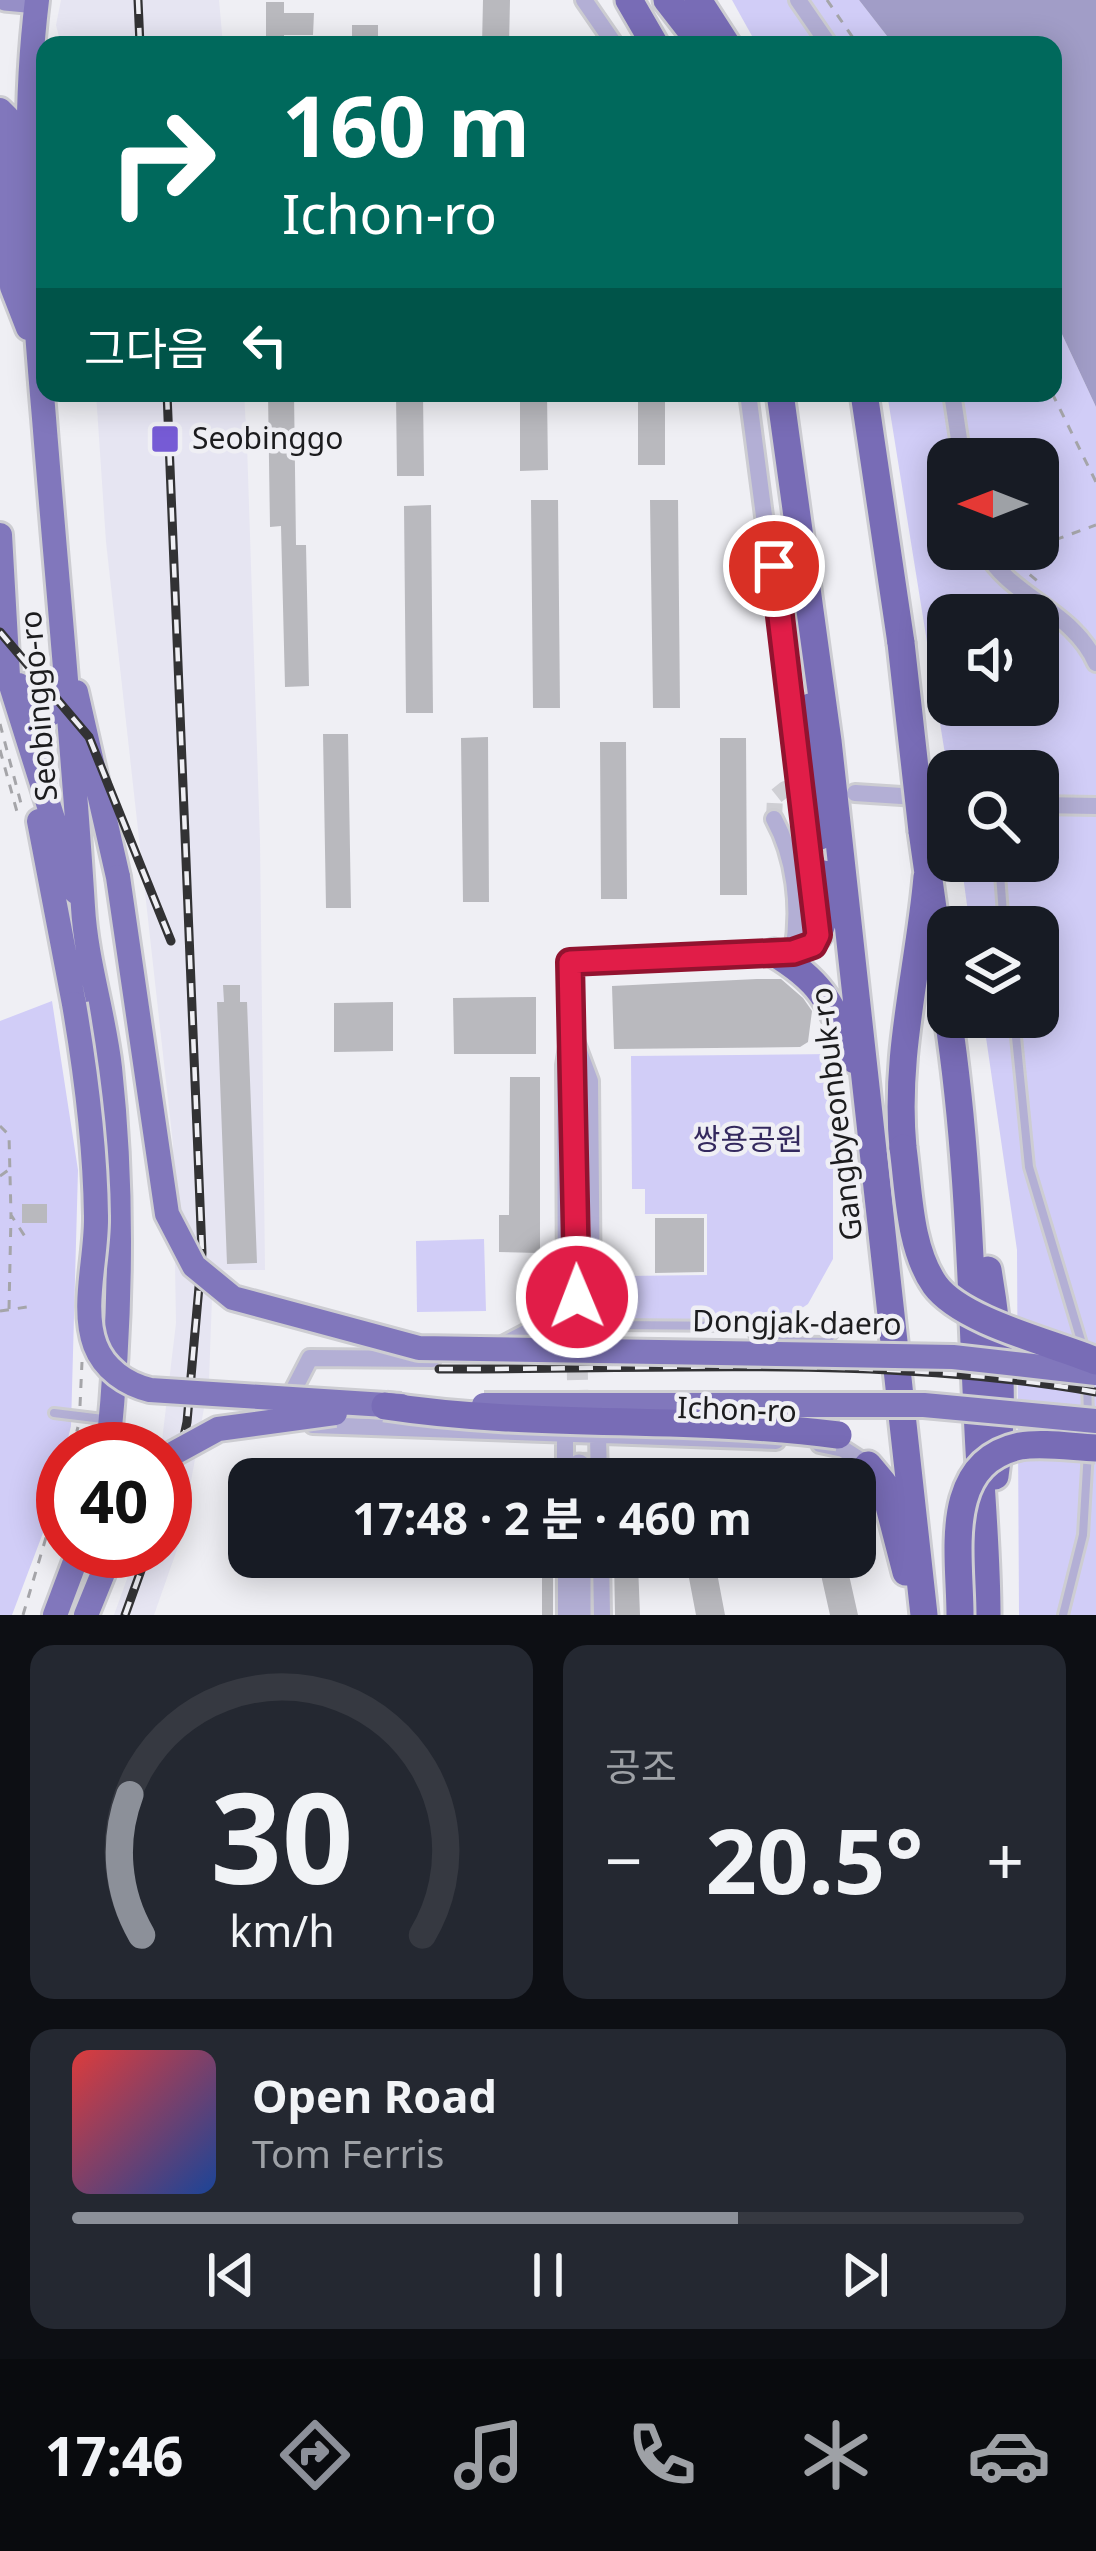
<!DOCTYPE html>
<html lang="ko">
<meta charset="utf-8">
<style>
:root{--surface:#171b24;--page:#242831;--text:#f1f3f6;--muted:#9ea1a6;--line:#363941;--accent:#8c9099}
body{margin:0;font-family:"Noto Sans","Noto Sans KR",sans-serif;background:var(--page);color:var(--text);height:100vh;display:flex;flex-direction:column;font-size:45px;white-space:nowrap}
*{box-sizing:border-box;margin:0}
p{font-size:39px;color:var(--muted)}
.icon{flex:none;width:66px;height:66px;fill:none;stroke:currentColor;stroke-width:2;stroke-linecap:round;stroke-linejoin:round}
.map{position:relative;height:1615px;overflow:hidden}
.sheet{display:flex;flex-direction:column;gap:30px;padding:30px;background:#0d0f14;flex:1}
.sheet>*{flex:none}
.banner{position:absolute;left:36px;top:36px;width:1026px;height:366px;border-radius:24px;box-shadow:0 6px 30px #0003;background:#00695c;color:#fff;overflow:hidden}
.needle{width:78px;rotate:270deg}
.buttons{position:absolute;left:927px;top:438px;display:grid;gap:24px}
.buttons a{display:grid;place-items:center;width:132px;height:132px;border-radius:24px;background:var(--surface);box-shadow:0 6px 30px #0003;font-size:60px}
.speed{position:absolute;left:36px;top:1422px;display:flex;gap:24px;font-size:60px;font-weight:700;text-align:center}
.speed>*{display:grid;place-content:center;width:156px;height:156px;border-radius:50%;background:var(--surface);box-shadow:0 6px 30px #0003;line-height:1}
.speed .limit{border:18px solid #d22;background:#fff;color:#111}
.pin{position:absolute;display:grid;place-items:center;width:102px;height:102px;color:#fff;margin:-51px;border:6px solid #fff;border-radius:50%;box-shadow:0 3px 12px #0007}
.me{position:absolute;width:132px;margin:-66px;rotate:359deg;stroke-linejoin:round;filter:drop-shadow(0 0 9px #0008)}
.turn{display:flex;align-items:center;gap:42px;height:252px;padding:0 48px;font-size:54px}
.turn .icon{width:156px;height:156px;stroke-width:2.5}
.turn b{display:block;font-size:84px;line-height:102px}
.then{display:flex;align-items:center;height:114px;padding:0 48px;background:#0003;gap:24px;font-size:45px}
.big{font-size:90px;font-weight:700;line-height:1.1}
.sheet .widget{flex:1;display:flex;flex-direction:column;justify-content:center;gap:18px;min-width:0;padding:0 42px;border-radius:24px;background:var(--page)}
.sheet .dial{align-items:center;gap:0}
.dial svg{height:312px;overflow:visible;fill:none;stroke:var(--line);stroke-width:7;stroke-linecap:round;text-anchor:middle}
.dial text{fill:var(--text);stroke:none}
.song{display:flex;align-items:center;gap:36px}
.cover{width:144px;height:144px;border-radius:18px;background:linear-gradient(135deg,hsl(0 70% 55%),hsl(220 70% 35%))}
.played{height:12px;border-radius:6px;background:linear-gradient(90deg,var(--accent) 70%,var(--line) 70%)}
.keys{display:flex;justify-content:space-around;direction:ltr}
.heat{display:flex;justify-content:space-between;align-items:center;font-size:66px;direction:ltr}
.sheet .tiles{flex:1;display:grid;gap:30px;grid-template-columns:1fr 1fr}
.widget:last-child{grid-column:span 2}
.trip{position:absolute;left:228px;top:1458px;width:648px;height:120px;border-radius:24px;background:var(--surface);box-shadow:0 6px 30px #0003;font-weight:700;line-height:120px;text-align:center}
.tabs{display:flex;height:192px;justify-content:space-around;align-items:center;background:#090b0e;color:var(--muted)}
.tabs .icon{width:84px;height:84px}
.tabs .active{color:var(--accent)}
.tabs b{font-size:54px;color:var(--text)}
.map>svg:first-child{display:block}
.built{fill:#e6e5f2}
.green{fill:#d1cdf7;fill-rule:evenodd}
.water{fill:#a19dc7}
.building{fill:#b9b9be}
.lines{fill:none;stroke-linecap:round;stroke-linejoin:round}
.minor-tunnel{stroke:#cfcfd4;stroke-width:16;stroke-dasharray:16 8;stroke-linecap:butt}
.tertiary-tunnel{stroke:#cfcfd4;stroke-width:21;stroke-dasharray:21 10;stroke-linecap:butt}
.service-casing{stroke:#cdcdd2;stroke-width:14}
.minor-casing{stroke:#cdcdd2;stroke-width:22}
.tertiary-casing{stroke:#cdcdd2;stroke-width:27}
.secondary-casing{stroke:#cdcdd2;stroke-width:27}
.primary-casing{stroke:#cdcdd2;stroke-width:30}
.trunk-casing{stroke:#cdcdd2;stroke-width:33}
.path{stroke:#a5a5a9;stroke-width:3;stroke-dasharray:9 9;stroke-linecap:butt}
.service{stroke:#b3afd5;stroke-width:8}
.minor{stroke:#b3afd5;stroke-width:16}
.tertiary{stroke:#b3afd5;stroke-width:21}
.secondary{stroke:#968fc7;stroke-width:21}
.primary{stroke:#8177bc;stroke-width:24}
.trunk{stroke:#786cb6;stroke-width:27}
.rail-casing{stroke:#323234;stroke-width:9}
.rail{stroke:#efeff4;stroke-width:4.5;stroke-dasharray:14;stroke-linecap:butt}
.primary-bridge-casing{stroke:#cdcdd2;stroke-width:30;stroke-linecap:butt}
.trunk-bridge-casing{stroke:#cdcdd2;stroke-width:33;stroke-linecap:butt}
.primary-bridge{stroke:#8177bc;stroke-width:24}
.trunk-bridge{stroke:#786cb6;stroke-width:27}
.route-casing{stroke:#92132f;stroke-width:30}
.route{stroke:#e11d48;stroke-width:21}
.poi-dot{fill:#765bd5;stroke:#efeff4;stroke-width:4.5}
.labels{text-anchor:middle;stroke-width:9;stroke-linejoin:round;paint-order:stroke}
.poi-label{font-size:30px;fill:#1c1c1e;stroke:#efeff4;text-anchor:start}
.street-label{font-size:30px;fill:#1c1c1e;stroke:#efeff4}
.park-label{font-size:30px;fill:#34295e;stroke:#efeff4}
</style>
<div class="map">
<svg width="1096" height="1615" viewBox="0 0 1096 1615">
<rect width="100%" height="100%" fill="#efeff4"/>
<path class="built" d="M61 0H219L223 45H61L56 25Z
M96 393H244L247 444 260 841 265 1270H213L209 1380 181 1538 154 1615H114L137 1551H165L161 1449 176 1323 173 1144 106 542Z"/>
<path class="green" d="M732 0H859L894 45H757Z
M1053 315 1096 407V1615H1019L1017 1250 983 1017H1038V927H970L961 861H1038V771L948 773 887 393H1053ZM948 459H1038V549H948ZM948 615H1038V705H948Z
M52 1001 78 1170 71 1426 49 1517 12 1615H0V1021Z
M833 1054V1259L808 1304 784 1320 625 1321V1276L707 1275V1214H645V1189H632L631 1056Z
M484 1239 486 1311 417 1312 416 1241Z"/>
<path class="water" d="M859 0H1096V407L1053 315V45H894Z"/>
<path class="building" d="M483 0H510L509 45H482Z
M266 2H284V13H314L313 35H284V45H266Z
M352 25H378V45H352Z
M268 393H294L296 545H306L309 686 285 687 281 526 270 527Z
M396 393H423L424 476H397Z
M520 393H547L548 470 520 471Z
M638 393H665V465H638Z
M531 500H558L560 708H533Z
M650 500H678L680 708H653Z
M431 505 433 713H406L404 506Z
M323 734H348L351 908H326Z
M488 737 489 902H463L461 738Z
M720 738H746L747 895H720Z
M600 742H626L627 899H601Z
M757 979H781L803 998 812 1011 808 1042 800 1047 614 1049 612 986Z
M223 985H240V1002H247L257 1263 227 1264 217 1002H224Z
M536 997V1054H454L453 998Z
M393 1002V1051L334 1052V1003Z
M510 1077H540V1253L499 1252V1215H509Z
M22 1204H47V1223H22Z
M655 1218H704V1272L655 1273Z
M542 1557H553V1615H542Z
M614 1557H632V1566L638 1565 640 1615H615Z
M685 1557H714L725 1615H696Z
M817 1557H845L858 1615H830Z"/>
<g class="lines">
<path class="minor-tunnel" d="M774 819 775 797 785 789 812 788"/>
<path class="tertiary-tunnel" d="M576 1297 579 1465"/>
<g class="service-casing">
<path id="service" d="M999 861 1004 927
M1014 1017 1029 1167 1083 1347
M593 1312 609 1325 748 1326 759 1341 826 1342 838 1328
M1087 1379 1088 1418
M54 1413 103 1419
M1063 1615 1083 1535 1088 1451"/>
</g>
<g class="minor-casing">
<path id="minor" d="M584 0 615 45
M798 0 829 45
M748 393 813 892
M952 393 962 459
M984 549C1009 597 1073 610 1096 663
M855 793 948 799
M1038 805 1096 806
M774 819C795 857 801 908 793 952
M570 962 793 952 813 945 817 929
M571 1030 590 1081 592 1311 566 1312 565 1065Z
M497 1348 566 1312
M432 1359 310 1358 293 1391 313 1425 776 1441
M565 1436V1479
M598 1437 599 1479
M820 1444 843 1449 868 1465
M566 1557V1615
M601 1557 602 1615"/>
</g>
<g class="tertiary-casing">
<path id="tertiary" d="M570 962 576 1297
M579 1465V1479
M580 1557V1615"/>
</g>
<g class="secondary-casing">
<path id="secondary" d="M5 0 37 3"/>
</g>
<g class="primary-casing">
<path id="primary" d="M37 0C20 138 32 279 44 418 57 581 73 744 83 907 86 961 104 1014 110 1068 124 1197 121 1321 108 1449
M0 110 7 117 12 287 28 328
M0 535 8 676 76 892
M19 685 39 714H50L64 687
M76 692 118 877
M39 821 74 1004
M55 1615 79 1551
M86 1615 112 1551"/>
</g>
<g class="trunk-casing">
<path id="trunk" d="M629 0 655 45
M667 0 702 45
M698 0 727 45
M780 393 828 741 924 1615
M864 393 901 643
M810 707 820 836
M922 831 948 1014
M818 935 828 906 824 874
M774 953C826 984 831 1006 855 1060
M948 1017C969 1155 971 1292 978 1431 981 1493 987 1553 987 1615
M903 1148C894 1055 919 968 927 877
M988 1270C1000 1340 1005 1407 995 1476
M868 1465 883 1483 906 1572"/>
</g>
<path class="path" d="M827 0 858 45
M1052 393 1096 482
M1038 546 1096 525
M1011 556 1029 549
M1016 563 1041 584
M0 724 23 811
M0 750 19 819
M0 1126 9 1135 11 1215 26 1238
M0 1176 10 1169
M9 1309 11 1215
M0 1311 27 1307
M80 1406 82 1362
M72 1449 78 1427
M23 1615 63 1480"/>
<use href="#service" class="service"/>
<use href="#minor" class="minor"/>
<use href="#tertiary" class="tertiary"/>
<use href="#secondary" class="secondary"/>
<use href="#primary" class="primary"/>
<use href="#trunk" class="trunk"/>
<g class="rail-casing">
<path id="rail" d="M138 0 140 45
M0 632 89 737 171 941
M439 1369C656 1370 881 1354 1096 1392
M165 1526 187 1422 202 1253 167 393
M125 1615 148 1551"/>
</g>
<use href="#rail" class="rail"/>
<g class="primary-bridge-casing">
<path id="primary-bridge" d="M118 877 167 1214 194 1266 233 1298 419 1348 953 1357 1096 1373
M74 1004C86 1074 95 1144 96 1216 97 1256 81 1307 95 1345 104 1369 126 1384 150 1390L401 1406
M484 1405H924L1096 1421
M165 1458 218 1429 335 1413"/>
</g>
<g class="trunk-bridge-casing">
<path id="trunk-bridge" d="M901 643 922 831
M903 1148C909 1191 909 1248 935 1285 962 1322 1053 1343 1096 1361
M385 1406C535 1429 687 1415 838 1435
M960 1615C960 1555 941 1463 1020 1446 1043 1442 1073 1447 1096 1448"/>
</g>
<use href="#primary-bridge" class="primary-bridge"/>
<use href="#trunk-bridge" class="trunk-bridge"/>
</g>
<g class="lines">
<g class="route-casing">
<path id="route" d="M577 1297 570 962 793 952 813 945 818 935 774 566"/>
</g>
<use href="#route" class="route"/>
</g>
<rect class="poi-dot" x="150" y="424" width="30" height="30" rx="6"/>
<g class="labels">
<g class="poi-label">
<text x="192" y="449">Seobinggo</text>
</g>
<g class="street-label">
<text transform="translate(39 706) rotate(-95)" y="10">Seobinggo-ro</text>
<text transform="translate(837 1114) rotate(-97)" y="10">Gangbyeonbuk-ro</text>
<text transform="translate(797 1323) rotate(1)" y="10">Dongjak-daero</text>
<text transform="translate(737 1410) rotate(2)" y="10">Ichon-ro</text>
</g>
<g class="park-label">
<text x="748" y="1150">쌍용공원</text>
</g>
</g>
</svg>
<div class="buttons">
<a><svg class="needle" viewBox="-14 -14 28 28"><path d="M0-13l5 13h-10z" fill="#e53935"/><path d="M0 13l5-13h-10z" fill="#9ea1a6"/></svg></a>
<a><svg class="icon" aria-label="sound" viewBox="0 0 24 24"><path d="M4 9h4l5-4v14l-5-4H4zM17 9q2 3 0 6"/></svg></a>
<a><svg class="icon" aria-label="search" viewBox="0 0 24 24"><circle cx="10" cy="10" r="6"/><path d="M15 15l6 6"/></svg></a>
<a><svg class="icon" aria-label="layers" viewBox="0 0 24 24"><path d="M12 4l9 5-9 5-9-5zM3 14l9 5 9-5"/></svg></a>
</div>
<div class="speed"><div class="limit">40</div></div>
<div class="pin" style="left:774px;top:566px;background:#d93025"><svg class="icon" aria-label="arrive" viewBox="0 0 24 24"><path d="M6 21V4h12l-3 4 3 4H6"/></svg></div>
<svg class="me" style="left:577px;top:1297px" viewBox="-20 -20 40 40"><circle r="17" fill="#e11d48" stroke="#fff" stroke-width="3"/><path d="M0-11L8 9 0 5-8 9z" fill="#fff"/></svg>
<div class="trip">17:48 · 2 분 · 460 m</div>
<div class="banner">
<div class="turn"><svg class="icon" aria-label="right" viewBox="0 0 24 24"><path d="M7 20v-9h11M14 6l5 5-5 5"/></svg><div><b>160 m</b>Ichon-ro</div></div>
<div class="then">그다음<svg class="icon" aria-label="left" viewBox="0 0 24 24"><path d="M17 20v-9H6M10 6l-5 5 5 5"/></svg></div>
</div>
</div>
<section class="sheet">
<div class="tiles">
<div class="widget dial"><svg viewBox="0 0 100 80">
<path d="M14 69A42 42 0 1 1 86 69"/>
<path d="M14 69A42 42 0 0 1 11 33" stroke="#8c9099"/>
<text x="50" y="56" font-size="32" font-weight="700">30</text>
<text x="50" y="72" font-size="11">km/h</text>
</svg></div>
<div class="widget"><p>공조</p>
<div class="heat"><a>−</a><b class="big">20.5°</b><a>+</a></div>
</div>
<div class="widget">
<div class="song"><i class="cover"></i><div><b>Open Road</b><p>Tom Ferris</p></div></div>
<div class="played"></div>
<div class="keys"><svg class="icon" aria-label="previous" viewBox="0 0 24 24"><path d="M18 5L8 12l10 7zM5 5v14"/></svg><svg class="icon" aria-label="pause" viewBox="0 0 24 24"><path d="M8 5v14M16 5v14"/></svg><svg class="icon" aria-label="next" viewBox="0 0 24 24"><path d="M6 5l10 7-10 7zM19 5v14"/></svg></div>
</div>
</div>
</section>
<nav class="tabs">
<b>17:46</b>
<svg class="icon active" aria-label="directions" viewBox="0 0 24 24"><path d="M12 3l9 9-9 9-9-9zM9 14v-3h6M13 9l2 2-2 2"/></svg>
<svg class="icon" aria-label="music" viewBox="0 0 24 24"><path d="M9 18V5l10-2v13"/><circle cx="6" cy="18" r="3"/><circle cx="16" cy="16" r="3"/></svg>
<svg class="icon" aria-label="phone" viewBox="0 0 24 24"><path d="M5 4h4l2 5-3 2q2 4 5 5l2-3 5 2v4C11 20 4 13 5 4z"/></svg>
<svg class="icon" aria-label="climate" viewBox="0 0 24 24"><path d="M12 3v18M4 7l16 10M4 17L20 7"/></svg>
<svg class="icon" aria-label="car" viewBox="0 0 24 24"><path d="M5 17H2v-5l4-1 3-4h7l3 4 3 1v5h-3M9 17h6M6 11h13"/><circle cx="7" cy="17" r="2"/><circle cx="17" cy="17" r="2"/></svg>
</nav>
